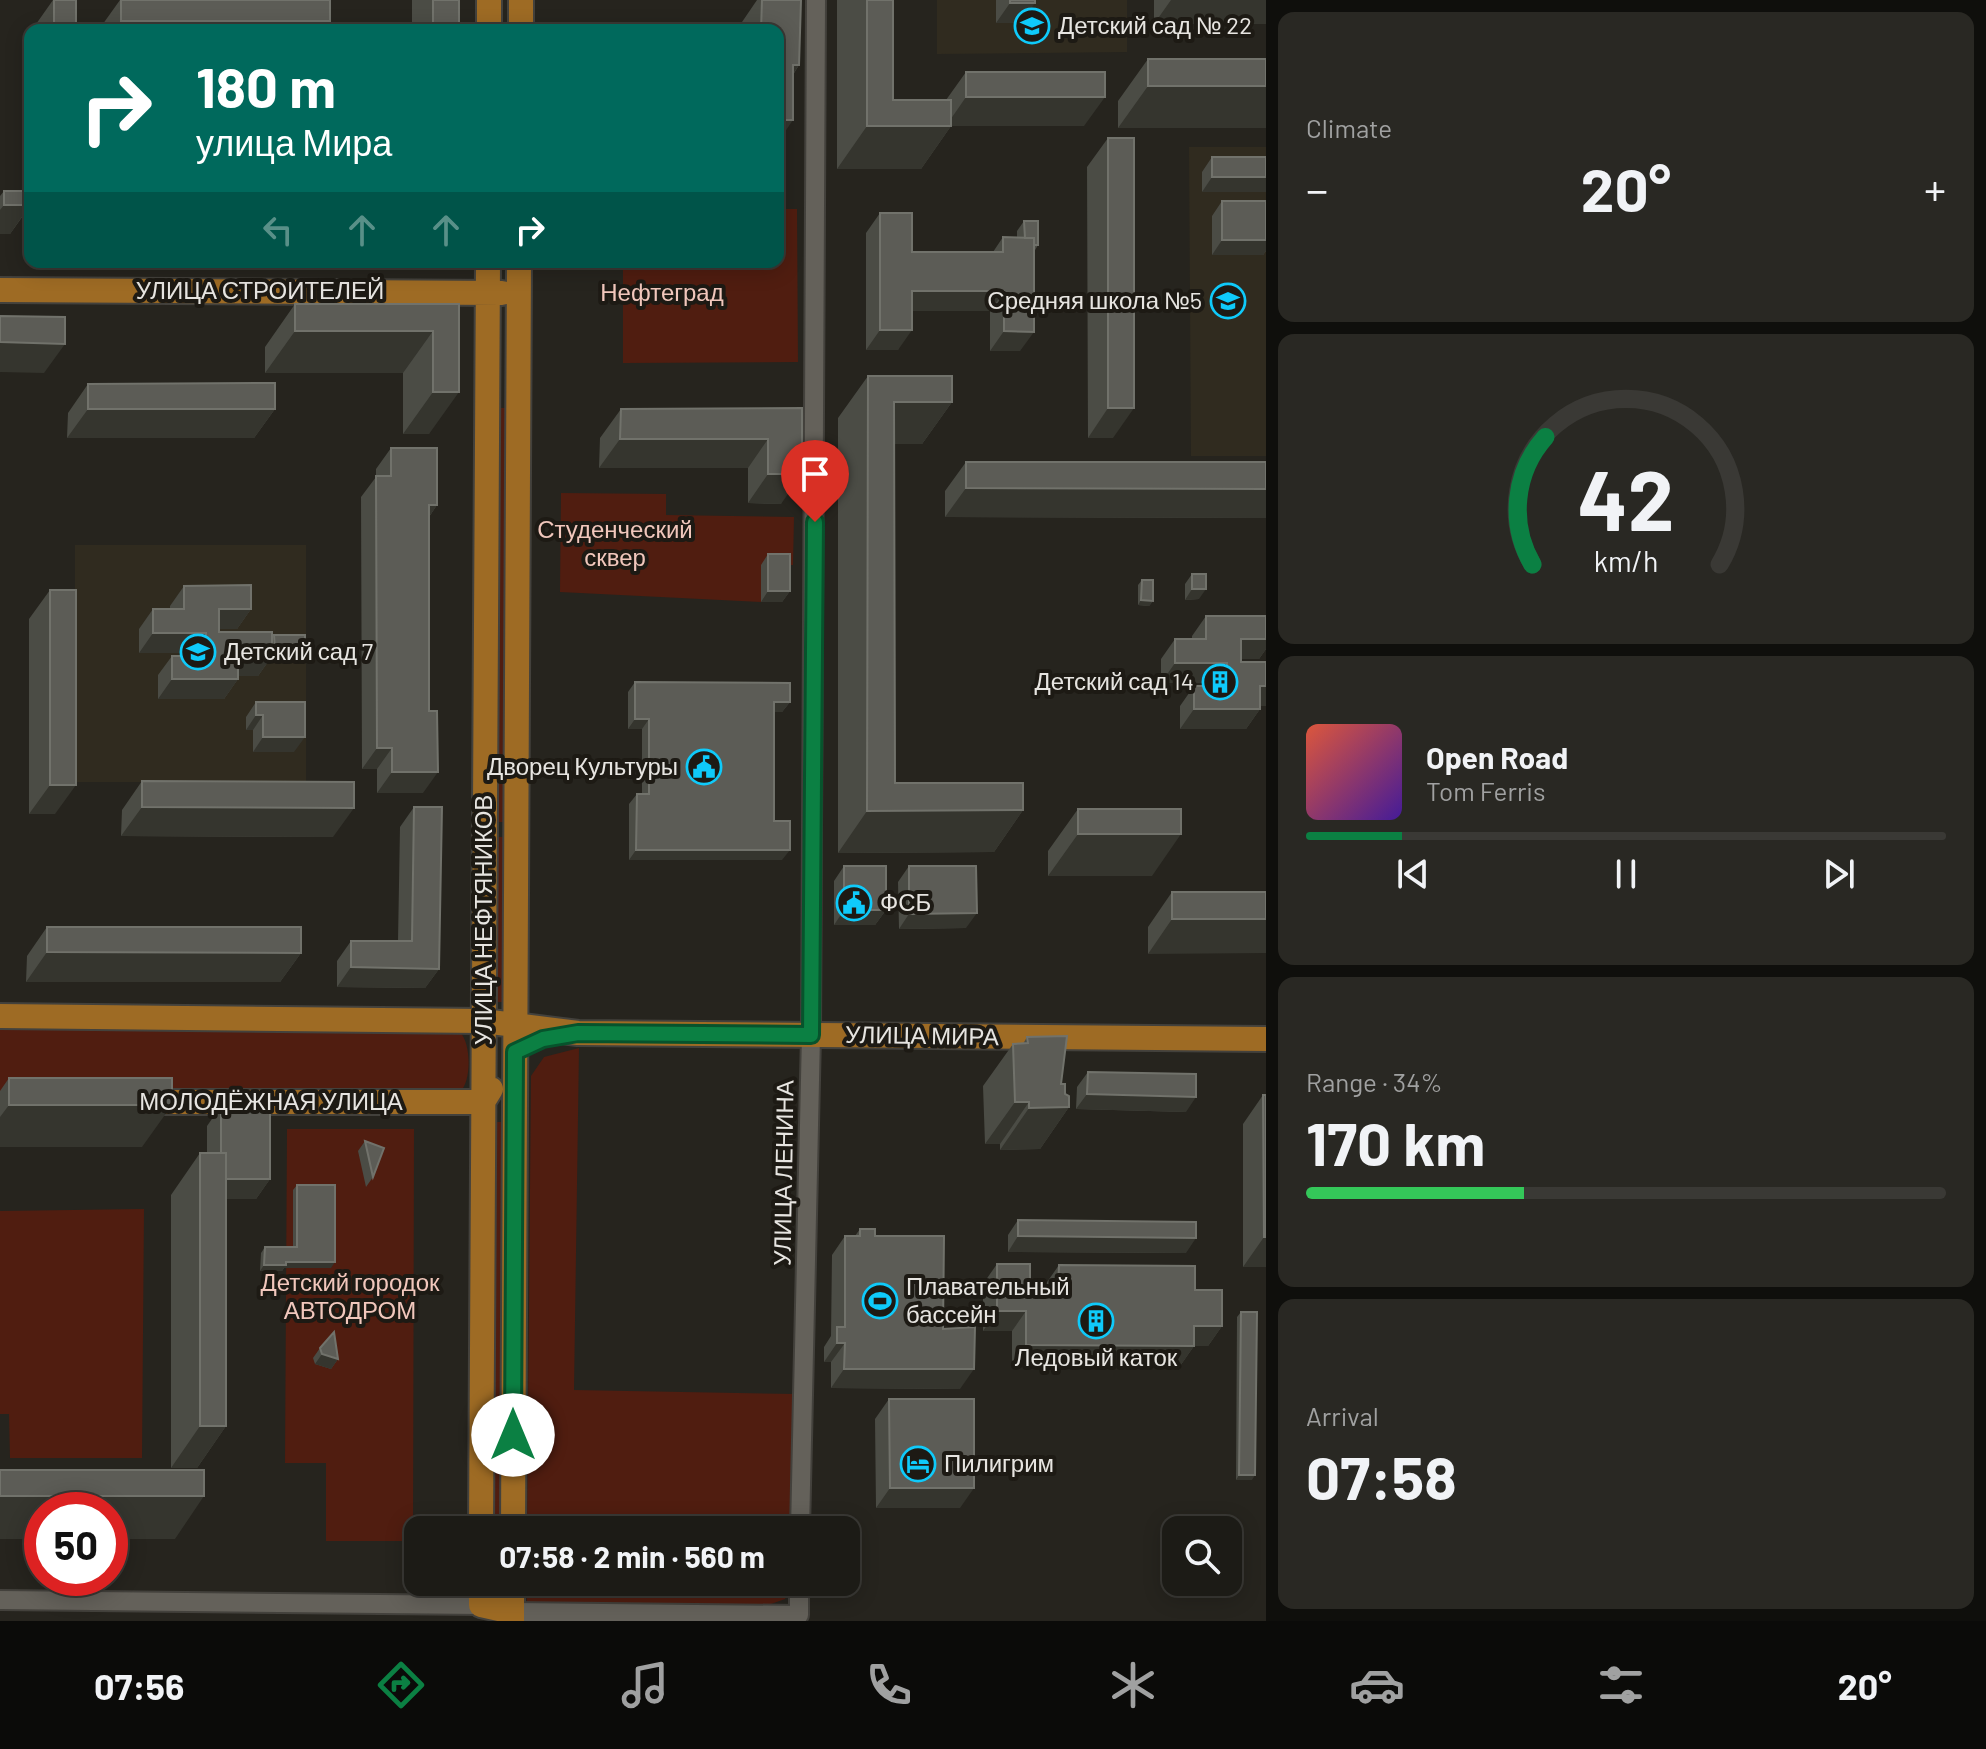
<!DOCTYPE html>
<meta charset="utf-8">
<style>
:root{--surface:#1c1b16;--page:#292823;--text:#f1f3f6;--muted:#a0a1a1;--line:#3a3935;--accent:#0b8043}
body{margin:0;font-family:Barlow,sans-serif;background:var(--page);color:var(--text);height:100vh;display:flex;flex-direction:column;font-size:30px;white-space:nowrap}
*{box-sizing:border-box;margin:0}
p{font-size:26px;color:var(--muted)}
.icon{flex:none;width:44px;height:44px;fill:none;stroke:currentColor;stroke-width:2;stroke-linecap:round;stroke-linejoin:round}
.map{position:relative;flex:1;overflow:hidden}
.panel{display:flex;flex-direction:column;gap:12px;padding:12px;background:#0f0f0c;width:720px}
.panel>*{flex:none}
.banner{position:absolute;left:24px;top:24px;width:760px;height:244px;border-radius:16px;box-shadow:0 4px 20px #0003,0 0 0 2px var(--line);background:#00695c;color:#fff;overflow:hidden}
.controls{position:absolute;left:1162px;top:1516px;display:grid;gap:16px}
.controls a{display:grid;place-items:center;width:80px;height:80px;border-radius:16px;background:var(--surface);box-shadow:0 4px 20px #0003,0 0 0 2px var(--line);font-size:40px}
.speed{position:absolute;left:24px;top:1492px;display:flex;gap:16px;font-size:40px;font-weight:700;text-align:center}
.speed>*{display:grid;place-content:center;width:104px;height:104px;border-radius:50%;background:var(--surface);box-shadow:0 4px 20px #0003,0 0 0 2px var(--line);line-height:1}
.speed .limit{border:12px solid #d22;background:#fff;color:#111}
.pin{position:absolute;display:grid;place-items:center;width:68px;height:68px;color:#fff;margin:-82px -34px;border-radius:50% 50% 50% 0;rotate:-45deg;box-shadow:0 0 8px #0007}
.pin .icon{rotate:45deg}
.me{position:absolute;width:88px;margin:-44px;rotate:0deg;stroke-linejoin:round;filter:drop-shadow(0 0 6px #0008)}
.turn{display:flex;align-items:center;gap:28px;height:168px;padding:0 40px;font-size:36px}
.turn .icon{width:104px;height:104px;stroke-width:2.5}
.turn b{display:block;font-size:56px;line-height:68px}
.lanes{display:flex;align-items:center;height:76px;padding:0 40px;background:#0003;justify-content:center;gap:40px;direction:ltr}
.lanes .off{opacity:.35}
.big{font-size:60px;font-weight:700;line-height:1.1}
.panel .tile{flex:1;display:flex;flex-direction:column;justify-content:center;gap:12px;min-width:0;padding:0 28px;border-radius:16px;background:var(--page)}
.panel .dial{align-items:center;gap:0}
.dial svg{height:208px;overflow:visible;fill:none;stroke:var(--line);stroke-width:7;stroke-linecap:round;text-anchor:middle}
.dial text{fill:var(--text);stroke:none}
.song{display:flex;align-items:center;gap:24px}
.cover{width:96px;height:96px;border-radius:12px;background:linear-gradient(135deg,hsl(10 70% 55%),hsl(260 70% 35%))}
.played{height:8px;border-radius:4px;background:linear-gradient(90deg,var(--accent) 15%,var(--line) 15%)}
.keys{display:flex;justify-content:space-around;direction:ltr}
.heat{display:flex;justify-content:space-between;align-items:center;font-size:44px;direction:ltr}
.charge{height:12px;border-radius:6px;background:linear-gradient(90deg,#34c759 34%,var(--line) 0)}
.trip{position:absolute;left:404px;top:1516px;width:456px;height:80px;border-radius:16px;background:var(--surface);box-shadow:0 4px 20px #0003,0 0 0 2px var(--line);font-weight:700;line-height:80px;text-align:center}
.menu{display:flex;height:128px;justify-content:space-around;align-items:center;background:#0b0b09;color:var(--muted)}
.menu .icon{width:56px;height:56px}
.menu .current{color:var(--accent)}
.menu b{font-size:36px;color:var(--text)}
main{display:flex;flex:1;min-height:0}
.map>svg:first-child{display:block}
.built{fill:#302b1f}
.green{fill:#501d10}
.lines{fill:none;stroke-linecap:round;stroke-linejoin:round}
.minor-casing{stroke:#43413c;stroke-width:22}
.major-casing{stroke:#43413c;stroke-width:28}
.minor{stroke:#64615a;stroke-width:18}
.major{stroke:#9e6b24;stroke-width:24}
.wall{fill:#4b4c45}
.shaded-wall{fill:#35352e}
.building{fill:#5c5c56;stroke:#71726b;stroke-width:2}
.route-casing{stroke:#07532c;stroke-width:20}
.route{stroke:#0b8043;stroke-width:14}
.labels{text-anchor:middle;stroke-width:8;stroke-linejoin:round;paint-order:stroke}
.poi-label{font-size:24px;fill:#e7e5e1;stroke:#1d1a14;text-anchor:start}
.street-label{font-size:24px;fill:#e7e5e1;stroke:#1d1a14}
.park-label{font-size:24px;fill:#f1c7bc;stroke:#1d1a14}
</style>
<main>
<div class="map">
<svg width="1266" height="1621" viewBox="0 0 1266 1621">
<rect width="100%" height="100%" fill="#26241e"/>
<path class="built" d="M937 0H1127V52L937 54Z
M1189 147H1266V456H1191Z
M75 545H306V782H75Z"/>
<path class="green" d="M778 209H797L798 362 623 363V262H778Z
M500 408H508L506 822H498Z
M561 493 666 494V515L794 517 793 565H761V602L560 592Z
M498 837H506L505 1002H497Z
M0 1027 460 1032C471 1043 472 1081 460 1092L0 1093Z
M579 1048 574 1390 796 1394 794 1530H527L531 1076 544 1057Z
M496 1122H505L502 1530H493Z
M287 1129H414L413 1541H326V1463H285Z
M144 1209 142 1458H10L9 1414H0V1211Z
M526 1582H793L785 1599 771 1604 535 1607 527 1602Z"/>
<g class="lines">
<g class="minor-casing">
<path id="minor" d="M800 1530 811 1035 816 0
M0 1600 481 1605
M512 1612 799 1615V1582"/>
</g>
<g class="major-casing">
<path id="major" d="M489 30V0
M521 30V0
M0 290 502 293
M0 1016 483 1021 578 1033 1266 1039
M140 1102H483L491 1089
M481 1530 488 262
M513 1530 519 262
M481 1582V1605L512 1612
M512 1621V1582"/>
</g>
<use href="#minor" class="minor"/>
<use href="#major" class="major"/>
</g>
<path class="wall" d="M53 0H76V30H34V27Z
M120 0H330L323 30H100V28Z
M412 0H459V30H412Z
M757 0H801L799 65 793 75 778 30H741L742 22Z
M837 0H893V100H946L966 72 1084 126H951L921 169H837Z
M996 0H1035L1021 23H996Z
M1154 0H1266V24H1154Z
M1148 59 1266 128H1118V101Z
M1108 138 1113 438H1088L1087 167Z
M1212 157H1266L1202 192V172Z
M4 191H30V206L10 234H0V196Z
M1222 201H1266V251L1263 255H1212V216Z
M880 213 912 252H993L1003 237 1017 238V231L1024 221 1038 245 1034 252 1020 351H990V311H912L898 350H866V233Z
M295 304H459L429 434H403V373H265V347Z
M868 376 952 402 922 444H894L895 783 1023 810 994 852 838 853V418Z
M88 384 275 409 254 438H67L68 413Z
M802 408 781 504 748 503V468H599L600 438 621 409Z
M391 448 437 505 429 517 423 793H377V769H362L361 497 376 477V469Z
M966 462H1266V518L945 517V491Z
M768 554 790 591 782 602H761V565Z
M1192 574 1199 599 1185 600V584Z
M1142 580 1153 601 1149 606 1138 605V585Z
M184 586 251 609 237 629H219V632L272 638 274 635 305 649 297 659H270L258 676H238V679L224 699H158V675L172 656H192V653H139V629L153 609H170V606Z
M50 590 55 814H29V619Z
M1206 616H1266V649L1259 659H1241V662L1266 706H1260V709L1246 729H1180V706L1194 686H1214V683H1161V659L1175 639H1192V636Z
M635 682 790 702 782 712H774V821L782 860H629V804L637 794H642V729H628V692Z
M256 702 294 752H253V730H246V717Z
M142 781 333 837 121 836 122 810Z
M414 807 439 969 425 988 337 987V961L351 941H398L400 827Z
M1078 809 1152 876H1048V851Z
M844 866 886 910 875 925H834V881Z
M909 866 966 928 899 929 898 882Z
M1172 892H1266L1148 954V927Z
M47 927 301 953 280 982H26L27 956Z
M1027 1037 1061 1084 1069 1107 1040 1149 1000 1150V1144H985L983 1086 1013 1044H1023Z
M1088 1072 1186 1112 1076 1109 1077 1087Z
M9 1078 142 1147H0V1091Z
M1263 1095 1266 1267H1243V1124Z
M221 1106 270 1179 256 1199H226V1426L197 1468H171V1195L200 1153H207V1126Z
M365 1141 373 1177 366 1187 358 1151Z
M297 1185 331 1268H284L282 1271H260L261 1253 265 1247H293V1190Z
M1018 1220 1186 1253 1008 1252V1235Z
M860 1229 875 1236 943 1329 960 1389 831 1388V1362H824V1347L831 1336 832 1255 845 1236H855Z
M997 1264 1030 1291H1045V1285L1059 1265 1195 1290 1222 1326 1208 1346H1194L1180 1366 1012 1365V1331H983V1284Z
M1241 1312 1252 1480H1236L1237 1317Z
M320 1348 338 1359 331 1369 315 1364 313 1358Z
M889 1399 960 1508H876L875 1419Z"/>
<path class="shaded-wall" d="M1171 0H1266V24H1154Z
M1010 3H1035L1021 23H996Z
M121 21H330L323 30H114Z
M793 65H799L779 95Z
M1148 86H1266V128H1118Z
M966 97H1105L1084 126H946Z
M778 120H793L778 142Z
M867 126H951L921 169H837Z
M1212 177H1266V192H1202Z
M4 205H30L10 234H0V210Z
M1222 240H1266V251L1263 255H1212Z
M912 291H1004L990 311H898Z
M880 330H912L898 350H866Z
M295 331H433L403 373H265Z
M1004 331 1034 332 1020 351H990Z
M0 342 65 344 44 373 0 372Z
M433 392H459L429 434H403Z
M894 402H952L922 444H868Z
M1108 408H1134L1113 438H1088Z
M88 409H275L254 438H67Z
M620 439H768L748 468H599Z
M768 474H802L781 504 748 503Z
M966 488 1266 489V518L945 517Z
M429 505H437L422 527Z
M1192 589H1206L1199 599 1185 600Z
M768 591H790L782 602H761Z
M1141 600 1153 601 1149 606 1138 605Z
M219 609H251L237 629H205Z
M153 633H206L192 653H139Z
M1241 639H1266V649L1259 659H1227Z
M275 649H305L297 659H270L258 676H224L238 656H270Z
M1175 663H1227L1214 683H1161Z
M172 679H238L224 699H158Z
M1260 686H1266V706H1246Z
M774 702H790L782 712H767Z
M1194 709H1260L1246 729H1180Z
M256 715H263L253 730H246Z
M635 719H649L642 729H628Z
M263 737H305L294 752H253Z
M377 748H392L377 769H362Z
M392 772H438L423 793H377Z
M50 785H76L55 814H29Z
M142 807 354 808 333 837 121 836Z
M1023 810 994 852 838 853 867 811Z
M1078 834H1181L1152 876H1048Z
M636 850H790L782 860H629Z
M844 910H886L875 925H834Z
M977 913 966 928 899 929 909 914Z
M1172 919H1266V953L1148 954Z
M47 952 301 953 280 982H26Z
M351 967 439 969 425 988 337 987Z
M1087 1094 1196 1097 1186 1112 1076 1109Z
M1015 1102H1029L1000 1144H985Z
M9 1105H172L142 1147H0V1117Z
M1069 1107 1040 1149 1000 1150 1029 1108Z
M221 1179H270L256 1199H207Z
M1018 1236 1196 1238 1186 1253 1008 1252Z
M1264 1237H1266V1267H1243Z
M286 1262H335L331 1268H284L282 1271H260L264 1265Z
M997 1311H1026L1012 1331H983Z
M1194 1326H1222L1208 1346H1194L1180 1366 1012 1365 1026 1345Z
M837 1343H845L831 1362H824Z
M322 1354 338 1359 331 1369 315 1364Z
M844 1369H974L960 1389 831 1388Z
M200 1426H226L197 1468H171Z
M1239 1475H1255L1252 1480H1236Z
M890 1488H974L960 1508H876Z
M0 1496H204L175 1539H110V1510H42V1539H0Z"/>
<path class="building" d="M54 0H76V30H54Z
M121 0H330V21H121Z
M433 0H459V30H433Z
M762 0H801L799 65H793V120H778V30H761Z
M867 0H893V100H951V126H867Z
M1010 0H1035V3H1010Z
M1148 59H1266V86H1148Z
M966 72H1105V97H966Z
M1108 138H1134V408H1108Z
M1212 157H1266V177H1212Z
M4 191H30V205H4Z
M1222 201H1266V240H1222Z
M880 213H912V252H1003V237L1034 238V332L1004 331V291H912V330H880Z
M1024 221H1038V245H1034V238H1025Z
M295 304H459V392H433V331H295Z
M0 316 65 317V344L0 342Z
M868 376H952V402H894L895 783H1023V810L867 811Z
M275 383V409H88V384Z
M802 408V474H768V439H620L621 409Z
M391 448H437V505H429V711H437L438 772H392V748H377L376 476H391Z
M966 462H1266V489L966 488Z
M768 554H790V591H768Z
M1192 574H1206V589H1192Z
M1142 580H1153V601L1141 600Z
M251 585V609H219V632H272V656H238V679H172V656H206V633H153V609H184V586Z
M50 590H76V785H50Z
M1206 616H1266V639H1241V662H1266V686H1260V709H1194V686H1227V663H1175V639H1206Z
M274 635H305V649H275Z
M635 682 790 683V702H774V821H790V850H636L637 794H649V719H635Z
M256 702H305V737H263V715H256Z
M142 781 354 782V808L142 807Z
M414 807H442L439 969 351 967V941H412Z
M1078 809H1181V834H1078Z
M844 866H886V910H844Z
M909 866H976L977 913 909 914Z
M1172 892H1266V919H1172Z
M47 927H301V953L47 952Z
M1067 1036 1061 1084H1065V1094L1069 1096V1107L1029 1108V1102H1015L1013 1044 1028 1043 1027 1037Z
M1088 1072 1196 1074V1097L1087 1094Z
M9 1078H172V1105H9Z
M1263 1095H1266V1237H1264Z
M221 1106H270V1179H226V1153H221Z
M365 1141 384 1148 373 1177Z
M200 1153H226V1426H200Z
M297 1185H335V1262H286V1265H264L265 1247H297Z
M1018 1220 1196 1222V1238L1018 1236Z
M860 1229H875V1236H944L943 1329 975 1327 974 1369H844L845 1343H837V1327H845V1236H860Z
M997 1264H1030V1291H1058L1059 1265 1195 1266V1290H1222V1326H1194V1346L1026 1345V1311H997Z
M1241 1312H1257L1255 1475H1239Z
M334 1332 338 1359 322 1354 320 1348Z
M889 1399H974V1488H890Z
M0 1470H204V1496H0Z"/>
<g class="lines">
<g class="route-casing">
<path id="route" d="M513 1435 515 1052 543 1039 578 1033 811 1035 815 522"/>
</g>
<use href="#route" class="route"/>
</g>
<defs>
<g id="school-ring" transform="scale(1.8)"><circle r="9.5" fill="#1d1a14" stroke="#0fcafa" stroke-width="1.5"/><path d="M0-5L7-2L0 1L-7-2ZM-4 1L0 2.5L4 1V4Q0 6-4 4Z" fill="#0fcafa"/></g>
<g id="building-ring" transform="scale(1.8)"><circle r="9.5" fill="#1d1a14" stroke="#0fcafa" stroke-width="1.5"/><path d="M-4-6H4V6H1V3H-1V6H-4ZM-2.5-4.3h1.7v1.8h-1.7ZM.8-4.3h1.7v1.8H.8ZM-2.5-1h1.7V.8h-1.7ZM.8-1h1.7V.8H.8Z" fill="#0fcafa"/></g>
<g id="civic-ring" transform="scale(1.8)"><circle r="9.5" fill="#1d1a14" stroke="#0fcafa" stroke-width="1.5"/><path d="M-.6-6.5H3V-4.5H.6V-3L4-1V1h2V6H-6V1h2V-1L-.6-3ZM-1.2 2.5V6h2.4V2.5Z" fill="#0fcafa"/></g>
<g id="stadium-ring" transform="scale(1.8)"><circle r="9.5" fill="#1d1a14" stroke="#0fcafa" stroke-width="1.5"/><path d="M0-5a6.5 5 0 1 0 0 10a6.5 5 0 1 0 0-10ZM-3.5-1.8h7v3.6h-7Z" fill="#0fcafa"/></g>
<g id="hotel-ring" transform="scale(1.8)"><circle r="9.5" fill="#1d1a14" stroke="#0fcafa" stroke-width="1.5"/><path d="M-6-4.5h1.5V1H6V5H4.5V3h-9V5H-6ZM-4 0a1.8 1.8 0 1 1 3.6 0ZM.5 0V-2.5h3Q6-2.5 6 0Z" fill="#0fcafa"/></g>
</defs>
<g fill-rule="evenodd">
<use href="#school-ring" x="1032" y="26"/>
<use href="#school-ring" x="1228" y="301"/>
<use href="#school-ring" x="198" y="652"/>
<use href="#building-ring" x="1220" y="682"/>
<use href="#civic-ring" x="704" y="767"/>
<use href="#civic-ring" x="854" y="903"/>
<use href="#stadium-ring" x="880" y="1301"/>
<use href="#building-ring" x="1096" y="1321"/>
<use href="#hotel-ring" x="918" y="1464"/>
</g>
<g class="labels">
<g class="poi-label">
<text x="1058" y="34">Детский сад № 22</text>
<text x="1202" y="309" text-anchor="end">Средняя школа №5</text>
<text x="224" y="660">Детский сад 7</text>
<text x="1194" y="690" text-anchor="end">Детский сад 14</text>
<text x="678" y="775" text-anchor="end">Дворец Культуры</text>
<text x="880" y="911">ФСБ</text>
<text x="906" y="1295">Плавательный<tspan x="906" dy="28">бассейн</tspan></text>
<text x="1096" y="1366" text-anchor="middle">Ледовый каток</text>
<text x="944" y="1472">Пилигрим</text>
</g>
<g class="street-label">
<text x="260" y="299">УЛИЦА СТРОИТЕЛЕЙ</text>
<text transform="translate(484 920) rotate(-90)" y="8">УЛИЦА НЕФТЯНИКОВ</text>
<text transform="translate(922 1036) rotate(1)" y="8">УЛИЦА МИРА</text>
<text x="271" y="1110">МОЛОДЁЖНАЯ УЛИЦА</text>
<text transform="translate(784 1173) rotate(-89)" y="8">УЛИЦА ЛЕНИНА</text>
</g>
<g class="park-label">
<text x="662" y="301">Нефтеград</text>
<text x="615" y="538">Студенческий<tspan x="615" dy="28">сквер</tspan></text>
<text x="350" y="1291">Детский городок<tspan x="350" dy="28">АВТОДРОМ</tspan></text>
</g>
</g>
</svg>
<div class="controls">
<a><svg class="icon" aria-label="search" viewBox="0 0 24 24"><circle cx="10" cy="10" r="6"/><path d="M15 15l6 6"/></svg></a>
</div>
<div class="speed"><div class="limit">50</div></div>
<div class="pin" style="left:815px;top:522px;background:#d93025"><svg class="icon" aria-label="arrive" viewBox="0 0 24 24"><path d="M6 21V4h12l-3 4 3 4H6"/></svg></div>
<svg class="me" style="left:513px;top:1435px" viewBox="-20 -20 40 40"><circle r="19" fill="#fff"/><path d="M0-13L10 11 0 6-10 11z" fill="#0b8043"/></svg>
<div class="trip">07:58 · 2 min · 560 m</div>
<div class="banner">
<div class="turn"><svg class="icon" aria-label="right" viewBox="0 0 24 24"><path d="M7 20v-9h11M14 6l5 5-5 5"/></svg><div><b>180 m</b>улица Мира</div></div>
<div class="lanes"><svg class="icon off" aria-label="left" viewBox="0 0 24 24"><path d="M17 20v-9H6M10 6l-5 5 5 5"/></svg><svg class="icon off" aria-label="ahead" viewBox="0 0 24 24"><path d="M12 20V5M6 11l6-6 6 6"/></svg><svg class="icon off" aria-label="ahead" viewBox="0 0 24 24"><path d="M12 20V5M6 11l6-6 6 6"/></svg><svg class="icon" aria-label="right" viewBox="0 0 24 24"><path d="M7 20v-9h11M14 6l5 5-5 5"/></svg></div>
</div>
</div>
<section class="panel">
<div class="tile"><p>Climate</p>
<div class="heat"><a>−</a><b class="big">20°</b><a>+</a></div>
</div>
<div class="tile dial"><svg viewBox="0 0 100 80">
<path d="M14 69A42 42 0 1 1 86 69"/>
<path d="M14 69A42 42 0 0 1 19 20" stroke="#0b8043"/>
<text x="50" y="56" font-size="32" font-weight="700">42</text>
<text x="50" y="72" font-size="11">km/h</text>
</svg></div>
<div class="tile">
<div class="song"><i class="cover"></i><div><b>Open Road</b><p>Tom Ferris</p></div></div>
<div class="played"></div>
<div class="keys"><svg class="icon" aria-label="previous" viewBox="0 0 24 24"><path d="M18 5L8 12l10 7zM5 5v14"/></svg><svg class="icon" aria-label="pause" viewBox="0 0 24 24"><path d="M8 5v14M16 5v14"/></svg><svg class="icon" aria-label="next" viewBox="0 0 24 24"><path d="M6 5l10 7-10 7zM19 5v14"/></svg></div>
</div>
<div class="tile"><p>Range · 34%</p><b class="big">170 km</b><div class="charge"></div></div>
<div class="tile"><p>Arrival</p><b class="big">07:58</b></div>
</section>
</main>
<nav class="menu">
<b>07:56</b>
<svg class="icon current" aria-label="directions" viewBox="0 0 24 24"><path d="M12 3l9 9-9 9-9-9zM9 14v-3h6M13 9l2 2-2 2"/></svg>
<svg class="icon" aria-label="music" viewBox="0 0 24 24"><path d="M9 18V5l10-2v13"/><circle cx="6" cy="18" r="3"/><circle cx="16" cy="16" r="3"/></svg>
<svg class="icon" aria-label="phone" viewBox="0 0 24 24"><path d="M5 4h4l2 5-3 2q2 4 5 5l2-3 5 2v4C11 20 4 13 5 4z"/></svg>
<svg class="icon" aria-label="climate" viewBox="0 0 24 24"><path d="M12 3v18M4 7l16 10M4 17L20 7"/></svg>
<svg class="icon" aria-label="car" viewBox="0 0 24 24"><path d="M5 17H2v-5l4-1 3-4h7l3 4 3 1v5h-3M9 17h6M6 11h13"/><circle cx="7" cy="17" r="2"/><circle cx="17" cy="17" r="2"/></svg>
<svg class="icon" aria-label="filters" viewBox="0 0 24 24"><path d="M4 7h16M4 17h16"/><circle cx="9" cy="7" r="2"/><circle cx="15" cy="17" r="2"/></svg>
<b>20°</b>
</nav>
